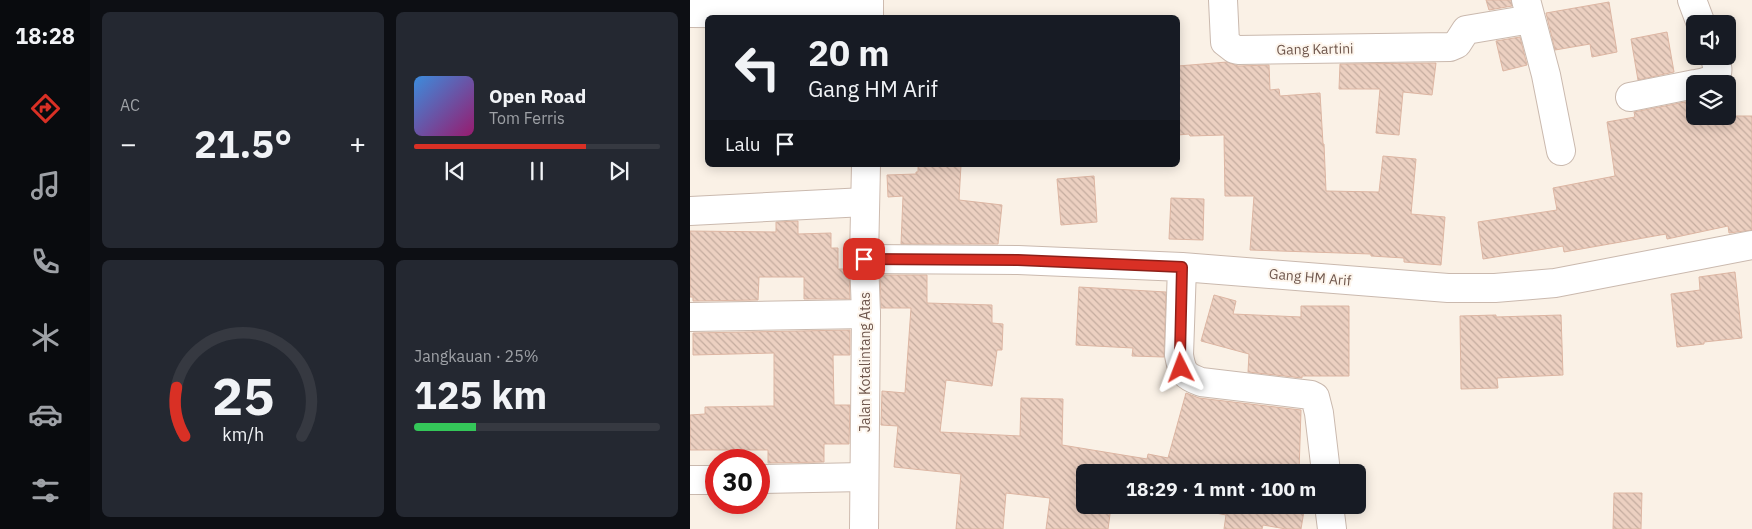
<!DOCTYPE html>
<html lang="id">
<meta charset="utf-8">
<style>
:root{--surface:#171b24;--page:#242831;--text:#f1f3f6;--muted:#9ea1a6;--line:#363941;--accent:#d93025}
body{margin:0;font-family:"IBM Plex Sans",sans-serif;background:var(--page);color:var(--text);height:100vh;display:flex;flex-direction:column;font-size:19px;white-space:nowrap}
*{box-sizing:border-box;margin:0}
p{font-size:16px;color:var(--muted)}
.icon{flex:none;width:28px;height:28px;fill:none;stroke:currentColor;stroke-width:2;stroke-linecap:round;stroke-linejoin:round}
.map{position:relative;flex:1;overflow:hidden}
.details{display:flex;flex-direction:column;gap:12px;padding:12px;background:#0d0f14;width:600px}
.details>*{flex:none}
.top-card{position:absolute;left:15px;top:15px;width:475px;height:152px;border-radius:8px;box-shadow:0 2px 12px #0003;background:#171b24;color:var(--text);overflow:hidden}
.controls{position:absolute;left:996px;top:15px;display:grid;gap:10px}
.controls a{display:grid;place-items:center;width:50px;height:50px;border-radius:8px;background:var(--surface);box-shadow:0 2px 12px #0003;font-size:25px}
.speed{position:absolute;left:15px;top:449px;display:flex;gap:10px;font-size:25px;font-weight:700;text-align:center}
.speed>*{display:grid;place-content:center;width:65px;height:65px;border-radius:50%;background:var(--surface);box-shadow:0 2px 12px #0003;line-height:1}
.speed .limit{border:8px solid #d22;background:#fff;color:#111}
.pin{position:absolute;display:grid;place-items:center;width:42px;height:42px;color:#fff;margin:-21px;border-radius:10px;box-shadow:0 2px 8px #0006}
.me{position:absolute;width:55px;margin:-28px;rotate:357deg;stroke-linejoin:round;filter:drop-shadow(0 0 4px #0008)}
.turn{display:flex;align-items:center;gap:18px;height:105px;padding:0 20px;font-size:22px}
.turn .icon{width:65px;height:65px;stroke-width:2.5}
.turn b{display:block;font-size:35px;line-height:42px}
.then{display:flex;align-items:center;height:48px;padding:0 20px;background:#0003;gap:10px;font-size:19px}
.big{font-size:38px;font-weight:800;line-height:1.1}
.details .tile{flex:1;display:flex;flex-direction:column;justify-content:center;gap:8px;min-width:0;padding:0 18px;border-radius:8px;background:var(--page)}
.details .dial{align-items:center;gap:0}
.dial svg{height:130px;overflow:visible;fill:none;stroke:var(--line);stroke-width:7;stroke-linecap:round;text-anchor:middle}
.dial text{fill:var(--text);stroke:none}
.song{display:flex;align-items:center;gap:15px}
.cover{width:60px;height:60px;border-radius:8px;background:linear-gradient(135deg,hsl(210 70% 55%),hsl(320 70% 35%))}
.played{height:5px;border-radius:2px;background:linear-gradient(90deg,var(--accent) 70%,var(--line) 70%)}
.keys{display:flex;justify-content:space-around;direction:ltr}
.heat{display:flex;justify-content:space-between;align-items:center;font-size:28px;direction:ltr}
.charge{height:8px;border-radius:4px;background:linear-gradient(90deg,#34c759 25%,var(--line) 0)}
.details .tiles{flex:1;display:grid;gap:12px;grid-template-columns:repeat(2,1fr)}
.trip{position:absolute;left:386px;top:464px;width:290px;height:50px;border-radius:8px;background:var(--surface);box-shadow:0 2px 12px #0003;font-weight:800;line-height:50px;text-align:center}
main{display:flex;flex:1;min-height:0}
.tab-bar{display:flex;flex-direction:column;width:90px;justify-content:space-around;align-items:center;background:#090b0e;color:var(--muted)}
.tab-bar .icon{width:35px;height:35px}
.tab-bar .on{color:var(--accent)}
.tab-bar b{font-size:22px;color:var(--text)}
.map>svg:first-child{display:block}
.building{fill:url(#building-back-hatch);stroke:#ddb6a3}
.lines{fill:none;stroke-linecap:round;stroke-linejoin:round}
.street-casing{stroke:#cab9ae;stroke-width:30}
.secondary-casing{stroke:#cebbaf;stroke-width:30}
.street{stroke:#fff;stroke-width:28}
.secondary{stroke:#fff;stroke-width:28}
.route-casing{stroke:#8d1f18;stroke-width:12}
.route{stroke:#d93025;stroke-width:9}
.labels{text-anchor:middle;stroke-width:4;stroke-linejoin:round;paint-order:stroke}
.street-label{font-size:14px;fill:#70584e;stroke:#fdf5ec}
</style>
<main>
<nav class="tab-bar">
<b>18:28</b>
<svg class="icon on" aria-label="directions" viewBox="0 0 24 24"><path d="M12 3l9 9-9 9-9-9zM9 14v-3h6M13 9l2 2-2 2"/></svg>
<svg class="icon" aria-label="music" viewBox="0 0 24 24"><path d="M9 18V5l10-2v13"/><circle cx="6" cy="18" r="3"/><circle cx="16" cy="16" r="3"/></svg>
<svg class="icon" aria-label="phone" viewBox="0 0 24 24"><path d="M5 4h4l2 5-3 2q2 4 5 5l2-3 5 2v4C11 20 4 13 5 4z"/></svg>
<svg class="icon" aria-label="climate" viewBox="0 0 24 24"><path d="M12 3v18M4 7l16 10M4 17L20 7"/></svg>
<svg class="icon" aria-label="car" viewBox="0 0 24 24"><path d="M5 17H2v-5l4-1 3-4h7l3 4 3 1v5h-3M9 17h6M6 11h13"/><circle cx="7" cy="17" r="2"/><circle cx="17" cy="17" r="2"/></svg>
<svg class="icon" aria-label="filters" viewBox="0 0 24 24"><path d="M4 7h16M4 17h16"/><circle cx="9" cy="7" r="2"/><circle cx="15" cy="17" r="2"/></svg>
</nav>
<section class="details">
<div class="tiles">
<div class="tile"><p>AC</p>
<div class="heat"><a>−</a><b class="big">21.5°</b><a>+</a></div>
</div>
<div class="tile">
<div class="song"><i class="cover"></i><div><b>Open Road</b><p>Tom Ferris</p></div></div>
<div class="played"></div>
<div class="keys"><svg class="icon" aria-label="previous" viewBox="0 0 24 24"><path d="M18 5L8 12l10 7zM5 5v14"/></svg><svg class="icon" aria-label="pause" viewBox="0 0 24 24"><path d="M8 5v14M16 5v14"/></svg><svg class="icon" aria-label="next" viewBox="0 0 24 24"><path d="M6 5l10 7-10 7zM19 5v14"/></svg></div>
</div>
<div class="tile dial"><svg viewBox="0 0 100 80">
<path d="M14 69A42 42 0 1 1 86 69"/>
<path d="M14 69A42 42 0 0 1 9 39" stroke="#d93025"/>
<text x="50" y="56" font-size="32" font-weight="700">25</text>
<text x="50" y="72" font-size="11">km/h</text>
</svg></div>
<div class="tile"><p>Jangkauan · 25%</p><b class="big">125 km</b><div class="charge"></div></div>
</div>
</section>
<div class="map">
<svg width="1062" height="529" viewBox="0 0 1062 529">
<defs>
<pattern id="building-back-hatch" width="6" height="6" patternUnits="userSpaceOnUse" patternTransform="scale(1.25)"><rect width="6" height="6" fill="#ecd0c1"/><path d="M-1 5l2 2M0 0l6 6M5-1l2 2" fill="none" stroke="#c4ac9f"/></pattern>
</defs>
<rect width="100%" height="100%" fill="#faf1e6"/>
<path class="building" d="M796 0H821L822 6 799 10Z
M919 2 927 52 902 57 900 44 865 50 856 13Z
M977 32 984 72 948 80 941 39Z
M830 37 837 65 813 71 806 41Z
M537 62 548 66 579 65 580 90 589 89 590 96 630 93 633 144H634L636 191 689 192 693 156 726 159 721 214 755 217 751 265 714 262V258L681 256V254L560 250 564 196H535L534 135 500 136 499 134 488 135V66Z
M746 63 742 95 713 92 709 135 686 133 690 89H649L650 64Z
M1005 100V116H1062V230L1039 233 1038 226 977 239 976 234 874 252 873 246 793 259 788 222 867 210 863 188 925 176 917 122 945 117 944 112Z
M228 165H271L269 200 312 205 308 244H211L213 196 198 197 197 175 226 174V172H228Z
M404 176 407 222 371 225 367 179Z
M481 198 514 199 513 240 479 239Z
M108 221V234L141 233V248H148V269H159L160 299H114V277H69L68 300 3 301V297H0V231L86 232V222Z
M1045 272 1052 338 1014 342V344L987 347 981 294 1010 290 1009 277Z
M190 275H237V303L302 305V323L313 324 312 350H307L302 386 256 380 250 432 330 436 331 398 373 399 372 445 457 459 458 454 478 458 496 393 509 398 611 410 609 472H395V505H615L611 529H596L573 525 572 529H534L536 515 489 506V512L430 506V509L421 507 418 529H356L360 498 316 493 313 529H266L271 474 204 467 208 426 191 425 192 391 215 393 221 308H191Z
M389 287 476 292 474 357 442 356 443 348 386 345Z
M524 295 546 301 543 314 611 317V306H659V376H612V378L558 372 559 354 511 341Z
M806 315V317L871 315 873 375 807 378 808 388 771 389 770 316Z
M160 330V355H143L144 405H160L159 444H134V462L78 463V450H0V415L15 414V407L84 406V353L3 355V333Z
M924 493H952L951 529H923Z"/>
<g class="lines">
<g class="street-casing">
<path id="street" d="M533 0 535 42 544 49 548 50 760 47 767 44 776 30 841 19
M836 0 856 75 871 151
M1002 0 1011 24
M0 13 179 14
M1006 84C1026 80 1032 77 1024 56
M940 97 1005 84
M0 211 175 202
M174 259 328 260 492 267 758 288H805L865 283 1062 245
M492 267 489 355C492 373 495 376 511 382L621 395 625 397 629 413 636 472
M0 317 176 314
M69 479 174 477
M0 480H26
M639 505 642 529"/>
</g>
<g class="secondary-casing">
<path id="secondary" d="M179 18V0
M174 529 176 314 174 259 176 165"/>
</g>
<use href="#street" class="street"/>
<use href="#secondary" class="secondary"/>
</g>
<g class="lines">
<g class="route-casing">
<path id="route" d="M174 259 328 260 492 267 490 355 491 368"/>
</g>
<use href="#route" class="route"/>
</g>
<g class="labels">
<g class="street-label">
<text transform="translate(625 49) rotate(-1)" y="5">Gang Kartini</text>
<text transform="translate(620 277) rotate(5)" y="5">Gang HM Arif</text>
<text transform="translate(175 362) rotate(-90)" y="5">Jalan Kotalintang Atas</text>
</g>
</g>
</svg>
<div class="controls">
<a><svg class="icon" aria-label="sound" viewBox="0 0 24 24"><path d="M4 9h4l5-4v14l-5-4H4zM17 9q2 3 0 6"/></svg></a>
<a><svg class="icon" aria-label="layers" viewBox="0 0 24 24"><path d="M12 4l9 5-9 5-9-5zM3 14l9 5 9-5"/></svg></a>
</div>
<div class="speed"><div class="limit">30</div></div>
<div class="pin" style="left:174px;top:259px;background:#d93025"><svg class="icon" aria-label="arrive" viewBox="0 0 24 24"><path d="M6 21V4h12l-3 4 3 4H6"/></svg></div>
<svg class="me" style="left:491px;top:368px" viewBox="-20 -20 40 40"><path d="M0-17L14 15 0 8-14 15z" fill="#d93025" stroke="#fff" stroke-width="4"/></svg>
<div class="trip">18:29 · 1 mnt · 100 m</div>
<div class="top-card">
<div class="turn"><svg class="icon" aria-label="left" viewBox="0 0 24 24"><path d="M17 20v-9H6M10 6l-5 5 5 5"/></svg><div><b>20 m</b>Gang HM Arif</div></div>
<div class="then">Lalu<svg class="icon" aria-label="arrive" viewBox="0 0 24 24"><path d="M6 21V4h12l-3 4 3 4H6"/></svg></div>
</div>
</div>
</main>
